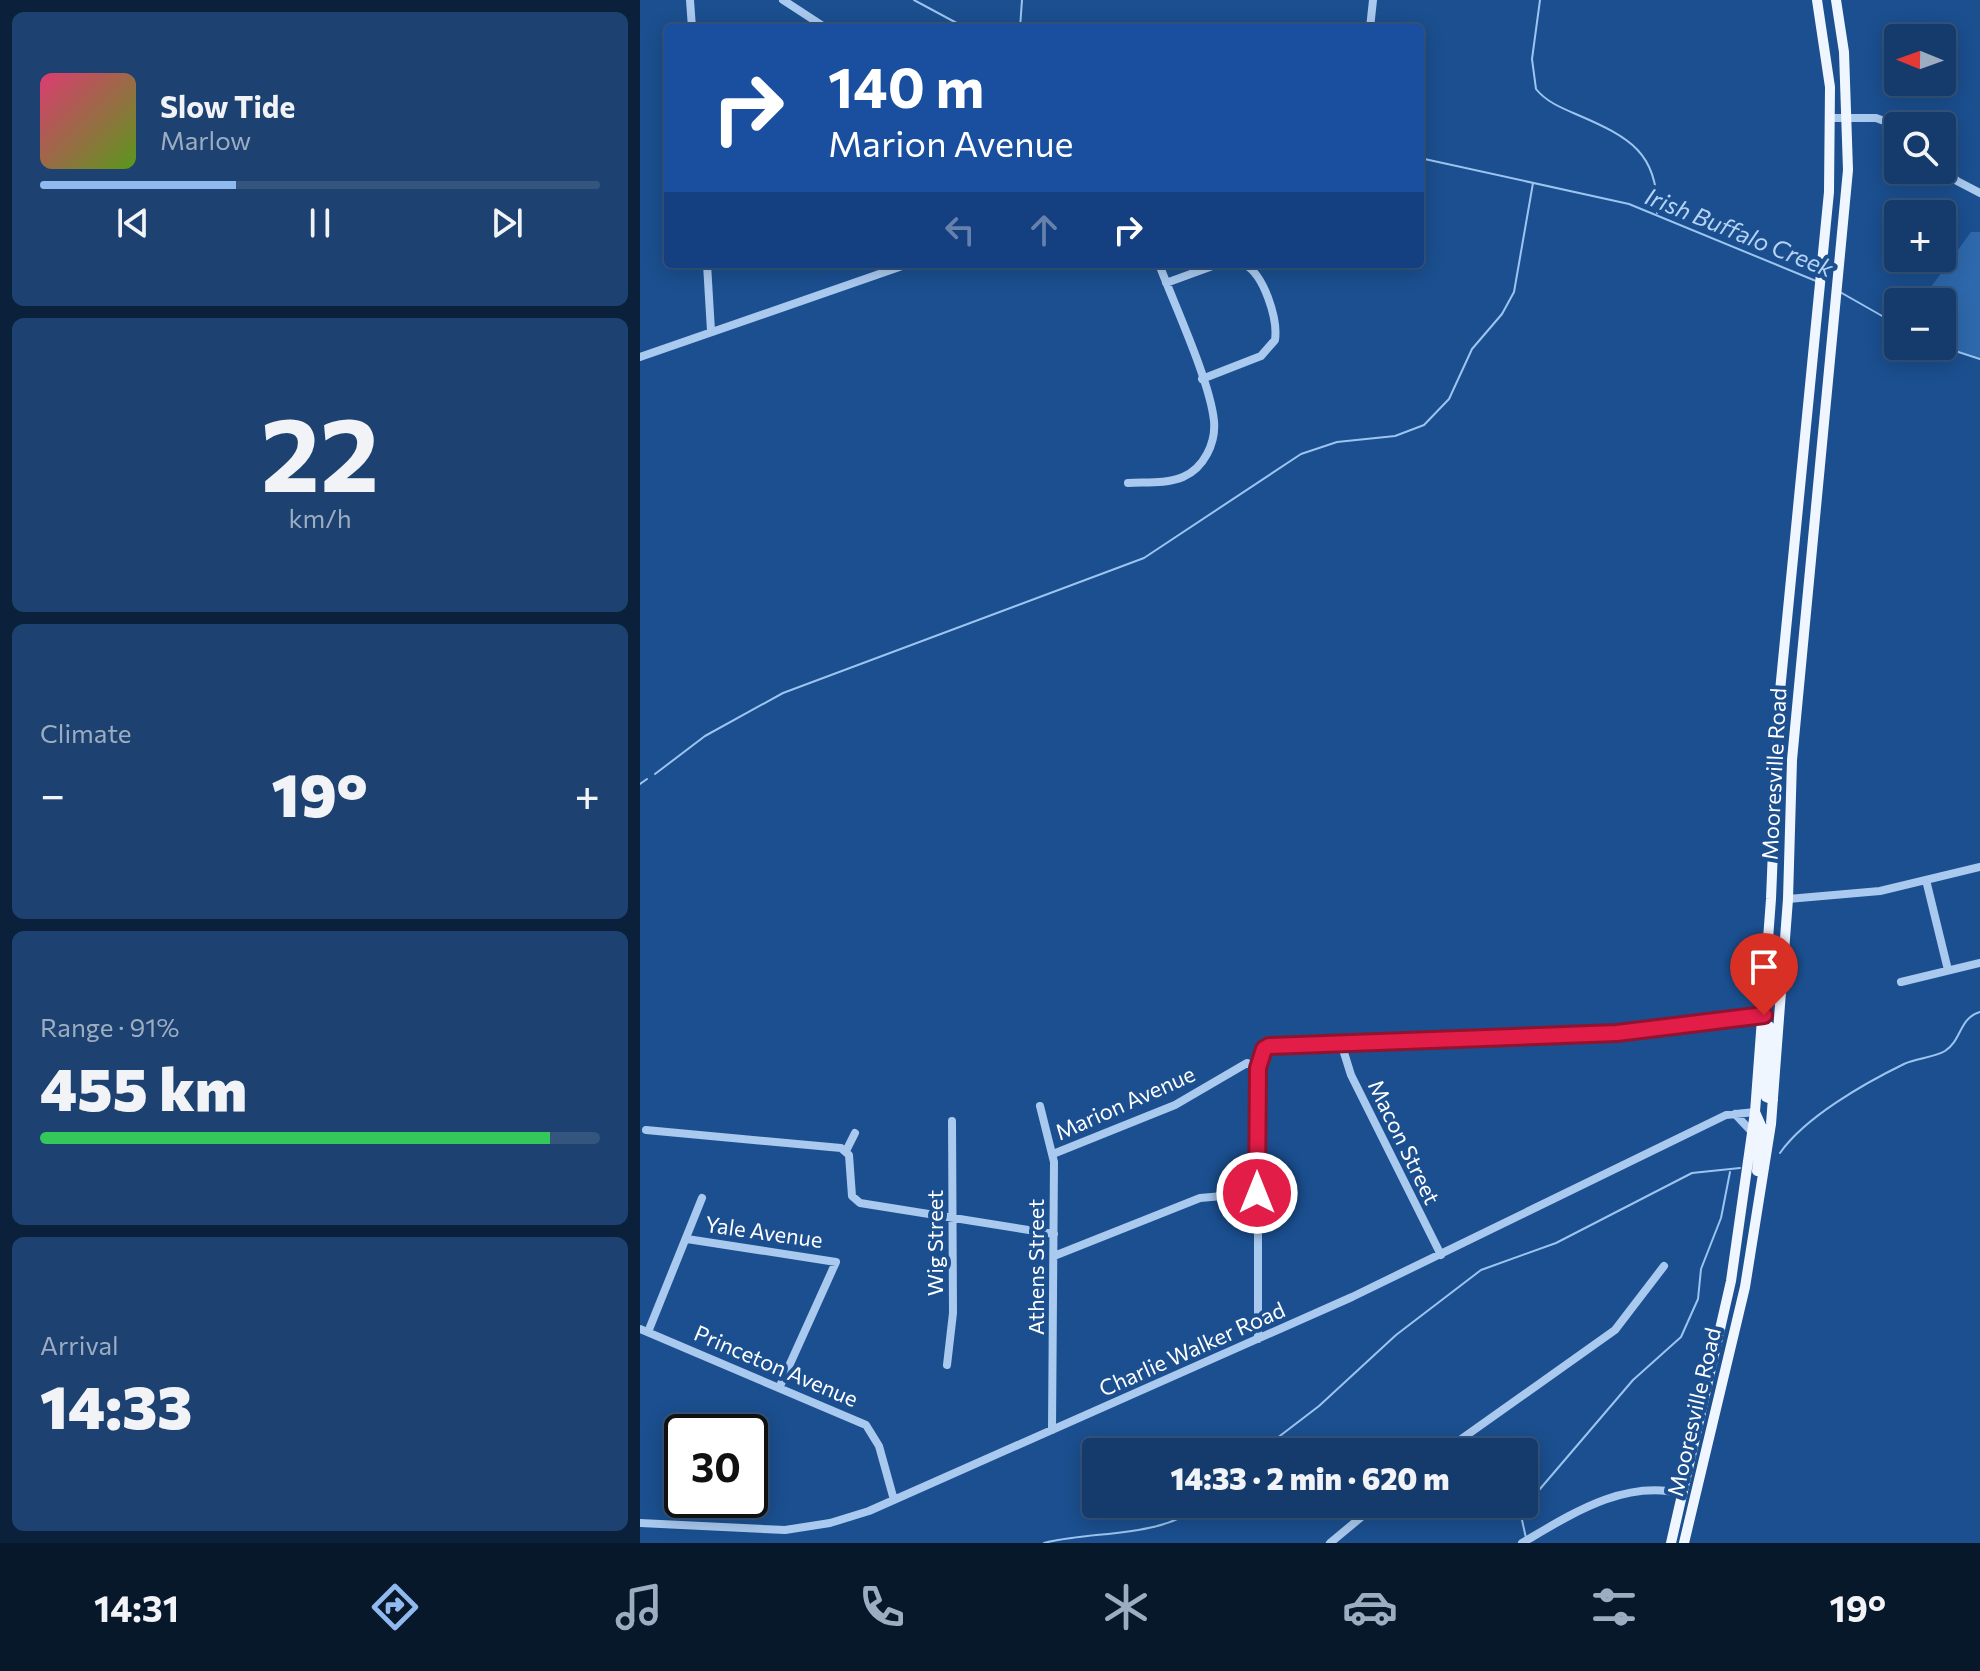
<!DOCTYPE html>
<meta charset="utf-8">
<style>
:root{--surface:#143b6b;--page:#1d4271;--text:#f1f3f6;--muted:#9dadc1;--line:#33557e;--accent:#90b9f0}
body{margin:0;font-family:Commissioner,sans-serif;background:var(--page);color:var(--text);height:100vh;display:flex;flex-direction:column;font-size:30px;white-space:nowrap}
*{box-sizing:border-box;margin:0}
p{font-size:26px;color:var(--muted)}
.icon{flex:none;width:44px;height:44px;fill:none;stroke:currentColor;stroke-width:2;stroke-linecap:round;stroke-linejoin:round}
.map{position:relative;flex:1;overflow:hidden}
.panel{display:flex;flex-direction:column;gap:12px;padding:12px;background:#0b203b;width:640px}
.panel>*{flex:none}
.top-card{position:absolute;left:24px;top:24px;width:760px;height:244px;border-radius:8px;box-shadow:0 4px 20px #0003,0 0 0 2px var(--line);background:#1a4fa0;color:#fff;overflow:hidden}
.needle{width:52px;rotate:271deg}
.fabs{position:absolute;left:1244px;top:24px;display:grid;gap:16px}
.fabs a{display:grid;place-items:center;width:72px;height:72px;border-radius:8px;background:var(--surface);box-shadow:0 4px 20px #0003,0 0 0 2px var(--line);font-size:40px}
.speed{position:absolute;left:24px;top:1414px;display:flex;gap:16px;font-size:40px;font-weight:700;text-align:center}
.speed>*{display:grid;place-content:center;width:104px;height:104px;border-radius:50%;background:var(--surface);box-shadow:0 4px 20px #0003,0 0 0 2px var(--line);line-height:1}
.speed .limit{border:4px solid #111;border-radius:12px;background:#fff;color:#111}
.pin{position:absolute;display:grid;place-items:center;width:68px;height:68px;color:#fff;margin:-82px -34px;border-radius:50% 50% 50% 0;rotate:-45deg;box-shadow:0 0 8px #0007}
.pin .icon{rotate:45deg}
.me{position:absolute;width:88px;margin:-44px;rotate:0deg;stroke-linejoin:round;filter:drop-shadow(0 0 6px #0008)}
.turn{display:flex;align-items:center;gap:28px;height:168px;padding:0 32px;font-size:36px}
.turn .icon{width:104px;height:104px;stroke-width:2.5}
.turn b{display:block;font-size:56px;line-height:68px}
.lanes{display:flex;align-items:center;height:76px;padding:0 32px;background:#0003;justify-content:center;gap:40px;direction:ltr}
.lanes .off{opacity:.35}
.big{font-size:60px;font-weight:800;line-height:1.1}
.panel .tile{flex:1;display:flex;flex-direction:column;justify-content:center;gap:12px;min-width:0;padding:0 28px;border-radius:12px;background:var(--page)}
.panel .dial{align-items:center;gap:0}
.dial b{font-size:104px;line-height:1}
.song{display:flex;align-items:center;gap:24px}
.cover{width:96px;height:96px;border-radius:12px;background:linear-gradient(135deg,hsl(340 70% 55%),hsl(90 70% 35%))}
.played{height:8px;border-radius:4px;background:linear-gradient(90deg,var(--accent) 35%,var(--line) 35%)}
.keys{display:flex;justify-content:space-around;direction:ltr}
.heat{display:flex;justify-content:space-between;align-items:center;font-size:44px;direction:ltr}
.charge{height:12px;border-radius:6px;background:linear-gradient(90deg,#34c759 91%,var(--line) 0)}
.trip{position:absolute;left:442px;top:1438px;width:456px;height:80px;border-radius:8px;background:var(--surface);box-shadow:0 4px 20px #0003,0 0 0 2px var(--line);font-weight:800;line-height:80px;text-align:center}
.dock{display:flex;height:128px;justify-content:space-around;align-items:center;background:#08182b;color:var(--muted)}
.dock .icon{width:56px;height:56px}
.dock .selected{color:var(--accent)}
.dock b{font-size:36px;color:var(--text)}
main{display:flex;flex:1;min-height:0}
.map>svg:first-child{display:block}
.green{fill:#2e69ad}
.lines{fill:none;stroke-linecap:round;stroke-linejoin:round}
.stream{stroke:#9cc4f0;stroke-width:2}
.minor{stroke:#a9c9ee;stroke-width:8}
.major{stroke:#f0f6ff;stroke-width:10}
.route-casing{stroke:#92132f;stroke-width:20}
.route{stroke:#e11d48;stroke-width:14}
.labels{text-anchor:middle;stroke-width:8;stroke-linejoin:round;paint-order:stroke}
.street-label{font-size:22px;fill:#fff;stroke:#1b4f8f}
.water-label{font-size:24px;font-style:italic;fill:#b5d3f5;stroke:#1b4f8f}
</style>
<main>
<section class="panel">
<div class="tile">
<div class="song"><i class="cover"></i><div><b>Slow Tide</b><p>Marlow</p></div></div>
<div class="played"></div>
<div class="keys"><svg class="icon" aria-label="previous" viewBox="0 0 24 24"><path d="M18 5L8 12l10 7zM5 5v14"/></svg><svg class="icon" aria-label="pause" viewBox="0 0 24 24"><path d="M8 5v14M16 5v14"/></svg><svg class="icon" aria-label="next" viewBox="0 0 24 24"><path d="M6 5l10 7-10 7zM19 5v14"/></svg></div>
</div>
<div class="tile dial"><b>22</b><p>km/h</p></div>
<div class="tile"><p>Climate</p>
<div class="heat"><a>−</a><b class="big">19°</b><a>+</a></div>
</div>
<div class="tile"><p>Range · 91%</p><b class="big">455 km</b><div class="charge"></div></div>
<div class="tile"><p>Arrival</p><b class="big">14:33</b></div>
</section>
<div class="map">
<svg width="1340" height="1543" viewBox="0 0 1340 1543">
<rect width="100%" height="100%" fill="#1b4f8f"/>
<path class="green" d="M1331 232H1340V360L1300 346 1302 302H1280Z"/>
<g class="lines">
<path class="stream" d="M274 0 326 28
M900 0 892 59 896 89C906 102 924 109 938 115 989 137 1019 153 1017 213
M380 28 382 0
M780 158 989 204 1176 281
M1200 292 1258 325
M1300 346 1340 359
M15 774 65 736 143 693 504 558 661 454 697 442 755 436 784 425 809 399 832 349 862 314 874 292 893 183
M0 784 7 779
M1140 1153C1165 1117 1225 1083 1264 1064 1276 1058 1293 1058 1305 1051 1322 1040 1319 1018 1340 1012
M619 1452 679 1406 756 1335 841 1270 916 1243 1052 1173 1100 1168
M886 1538 882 1520 888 1503 993 1380 1041 1337 1058 1299 1061 1269 1081 1218 1090 1172
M404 1543C456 1530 520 1539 563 1504"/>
<path class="minor" d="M50 0 52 28
M143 0 186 28
M730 28 733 0
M1191 118H1236L1258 126
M1302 166 1317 181 1340 193
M67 264 71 331
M526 283 578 264
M0 357 268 264
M562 379 621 356 635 340C638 319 624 274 604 264
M488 483C506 482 526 484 543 477 564 468 576 443 574 421 570 381 534 304 519 264
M1286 880 1308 970
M1148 899 1240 891 1340 867
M1261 982 1340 963
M701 1043 711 1075 801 1255
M618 1068V1339
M400 1106 414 1162 412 1430
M1095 1114 1112 1132
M6 1130 201 1148 209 1155 212 1196 220 1203 414 1234
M206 1151 215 1133
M413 1154 535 1105 607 1063 618 1068 624 1049 635 1045 977 1033 1124 1015
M47 1239 196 1262 140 1386
M414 1256 560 1198 617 1193
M0 1329 226 1425 239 1446 254 1500
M8 1332 62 1198
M307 1365 313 1313 312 1121
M803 1452 975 1330 1024 1266
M0 1523 145 1530 190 1523 229 1511 712 1297 1086 1115 1115 1112
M690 1543 737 1504
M882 1543C930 1515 985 1478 1043 1494"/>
<path class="major" d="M1129 1026 1126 1097 1133 1100
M1115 1112 1122 1128 1117 1171
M1031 1543 1091 1281 1115 1112 1131 899 1139 701 1189 192 1190 87 1177 0
M1044 1543 1105 1287 1131 1124 1148 899 1152 760 1208 170 1204 52 1196 0"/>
</g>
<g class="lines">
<g class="route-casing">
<path id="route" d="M617 1193 618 1068 624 1049 629 1046 977 1033 1124 1015"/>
</g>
<use href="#route" class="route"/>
</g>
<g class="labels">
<g class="street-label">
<text transform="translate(1134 774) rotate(-87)" y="8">Mooresville Road</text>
<text transform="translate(485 1103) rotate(-24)" y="8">Marion Avenue</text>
<text transform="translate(764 1142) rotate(64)" y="8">Macon Street</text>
<text transform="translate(124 1232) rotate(8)" y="8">Yale Avenue</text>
<text transform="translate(295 1243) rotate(-90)" y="8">Wig Street</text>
<text transform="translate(396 1267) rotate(-90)" y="8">Athens Street</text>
<text transform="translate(552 1349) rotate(-24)" y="8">Charlie Walker Road</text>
<text transform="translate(136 1366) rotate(23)" y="8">Princeton Avenue</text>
<text transform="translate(1054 1412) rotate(-77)" y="8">Mooresville Road</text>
</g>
<g class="water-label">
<text transform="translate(1099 233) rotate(22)" y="8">Irish Buffalo Creek</text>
</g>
</g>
</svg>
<div class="fabs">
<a><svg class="needle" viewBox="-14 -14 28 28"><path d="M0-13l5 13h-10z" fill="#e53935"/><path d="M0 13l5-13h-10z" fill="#9dadc1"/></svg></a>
<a><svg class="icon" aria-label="search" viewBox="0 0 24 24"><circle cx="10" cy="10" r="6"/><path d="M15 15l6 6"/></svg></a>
<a>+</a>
<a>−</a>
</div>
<div class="speed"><div class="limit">30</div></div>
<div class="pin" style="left:1124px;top:1015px;background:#d93025"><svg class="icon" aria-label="arrive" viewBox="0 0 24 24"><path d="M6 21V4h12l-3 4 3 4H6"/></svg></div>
<svg class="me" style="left:617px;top:1193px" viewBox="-20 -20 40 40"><circle r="17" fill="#e11d48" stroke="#fff" stroke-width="3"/><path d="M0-11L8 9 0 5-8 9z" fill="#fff"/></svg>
<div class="trip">14:33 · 2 min · 620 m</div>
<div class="top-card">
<div class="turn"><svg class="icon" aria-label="right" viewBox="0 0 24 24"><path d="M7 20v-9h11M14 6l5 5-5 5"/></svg><div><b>140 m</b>Marion Avenue</div></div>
<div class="lanes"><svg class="icon off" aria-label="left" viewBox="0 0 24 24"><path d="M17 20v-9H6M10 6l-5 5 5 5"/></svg><svg class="icon off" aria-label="ahead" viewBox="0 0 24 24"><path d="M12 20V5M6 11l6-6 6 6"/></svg><svg class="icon" aria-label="right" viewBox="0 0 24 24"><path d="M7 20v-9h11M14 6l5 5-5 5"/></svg></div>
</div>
</div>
</main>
<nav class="dock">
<b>14:31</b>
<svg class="icon selected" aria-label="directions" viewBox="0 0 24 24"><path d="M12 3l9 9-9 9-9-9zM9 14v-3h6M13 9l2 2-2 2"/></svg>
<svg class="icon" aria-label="music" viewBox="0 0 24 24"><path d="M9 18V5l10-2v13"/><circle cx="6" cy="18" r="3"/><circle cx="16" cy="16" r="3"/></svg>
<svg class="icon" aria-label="phone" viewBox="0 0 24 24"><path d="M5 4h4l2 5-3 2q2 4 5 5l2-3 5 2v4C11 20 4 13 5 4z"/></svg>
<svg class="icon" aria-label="climate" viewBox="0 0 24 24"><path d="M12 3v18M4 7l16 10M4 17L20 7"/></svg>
<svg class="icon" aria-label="car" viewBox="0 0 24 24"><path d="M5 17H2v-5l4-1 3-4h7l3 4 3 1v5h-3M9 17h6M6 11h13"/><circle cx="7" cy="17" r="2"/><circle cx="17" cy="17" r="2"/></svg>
<svg class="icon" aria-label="filters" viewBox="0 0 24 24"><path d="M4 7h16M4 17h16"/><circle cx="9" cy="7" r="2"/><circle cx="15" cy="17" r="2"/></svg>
<b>19°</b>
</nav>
